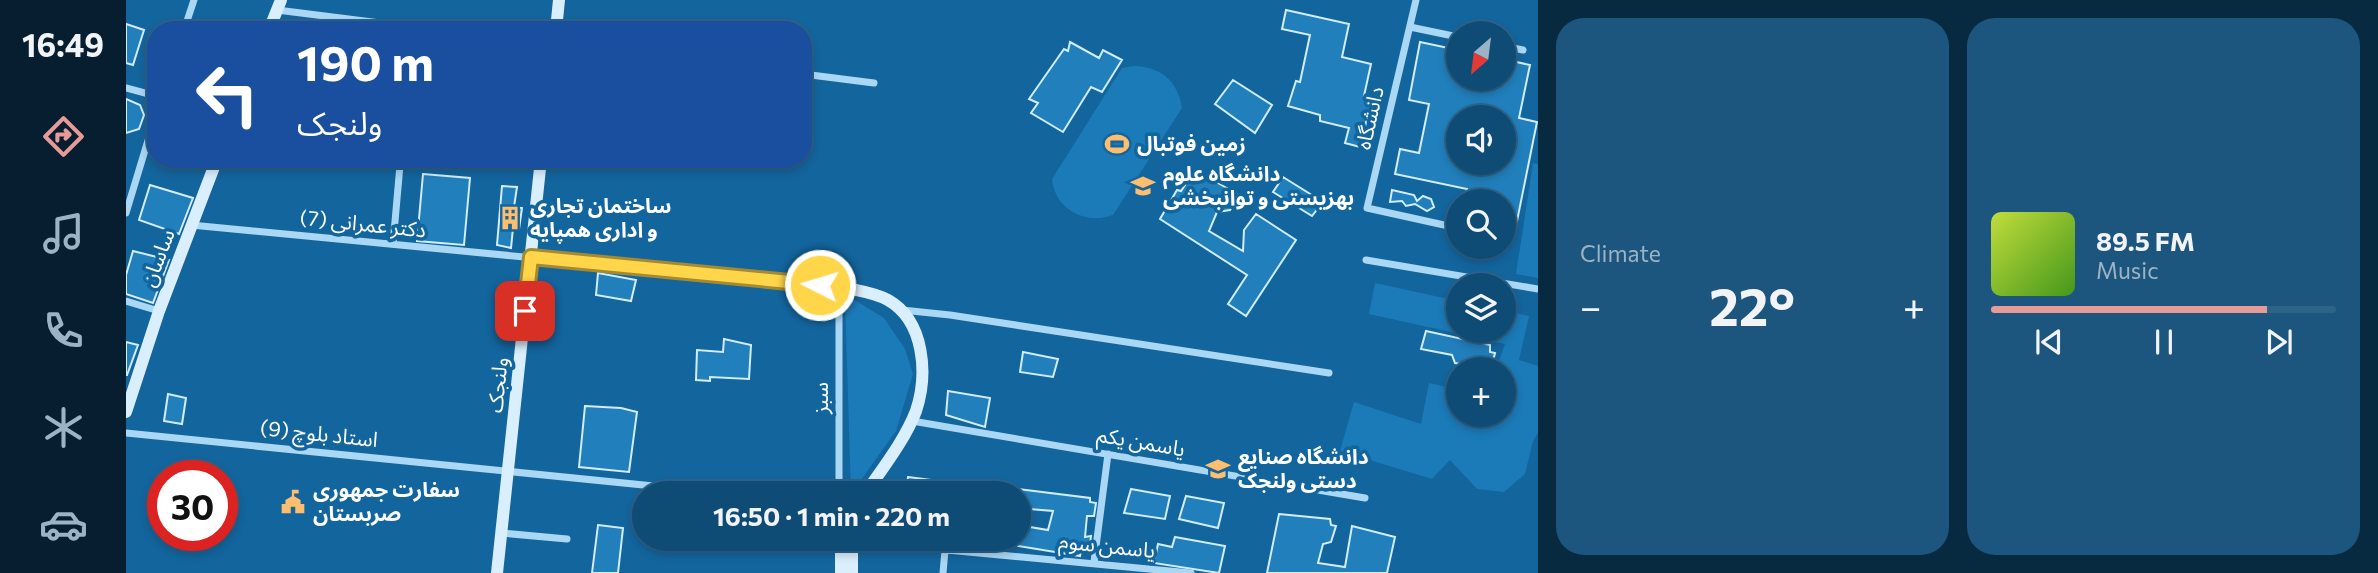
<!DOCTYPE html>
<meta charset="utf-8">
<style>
:root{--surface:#0e4c76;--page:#1c567e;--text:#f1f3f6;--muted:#9bb4c5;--line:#2e6388;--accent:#e69b98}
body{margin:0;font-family:Commissioner,"Noto Sans Arabic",sans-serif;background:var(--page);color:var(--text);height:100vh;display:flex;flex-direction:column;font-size:26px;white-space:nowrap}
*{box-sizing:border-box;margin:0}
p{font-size:23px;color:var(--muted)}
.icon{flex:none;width:38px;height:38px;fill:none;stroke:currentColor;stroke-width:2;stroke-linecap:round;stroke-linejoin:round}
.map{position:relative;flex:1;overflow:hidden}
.panel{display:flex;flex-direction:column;gap:18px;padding:18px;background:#082a41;width:840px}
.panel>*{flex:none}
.guide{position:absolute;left:21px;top:21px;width:665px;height:147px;border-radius:28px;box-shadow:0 4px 10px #0003,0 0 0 2px var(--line);background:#1a4fa0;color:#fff;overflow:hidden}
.needle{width:46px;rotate:208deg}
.fabs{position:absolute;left:1320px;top:21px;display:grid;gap:14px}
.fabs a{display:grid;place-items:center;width:70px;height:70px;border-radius:50%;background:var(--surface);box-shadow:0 4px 10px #0003,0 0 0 2px var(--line);font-size:35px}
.speed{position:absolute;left:21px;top:460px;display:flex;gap:14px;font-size:35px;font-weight:700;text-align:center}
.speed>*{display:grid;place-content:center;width:91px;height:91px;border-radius:50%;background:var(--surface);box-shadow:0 4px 10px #0003,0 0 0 2px var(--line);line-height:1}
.speed .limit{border:10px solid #d22;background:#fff;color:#111}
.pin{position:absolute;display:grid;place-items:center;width:60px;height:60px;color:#fff;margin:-30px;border-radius:14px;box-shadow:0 4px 10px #0006}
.me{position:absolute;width:77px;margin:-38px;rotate:275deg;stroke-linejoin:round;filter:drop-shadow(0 0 5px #0008)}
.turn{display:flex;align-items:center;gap:24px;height:147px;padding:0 35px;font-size:32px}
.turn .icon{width:91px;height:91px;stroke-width:2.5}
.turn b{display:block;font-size:49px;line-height:60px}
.big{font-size:52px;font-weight:700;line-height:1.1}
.panel .tile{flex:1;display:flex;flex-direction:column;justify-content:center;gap:10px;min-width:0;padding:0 24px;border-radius:28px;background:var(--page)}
.song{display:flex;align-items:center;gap:21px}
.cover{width:84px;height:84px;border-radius:10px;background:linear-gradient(135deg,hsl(70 70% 55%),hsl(100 70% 35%))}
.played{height:7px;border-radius:4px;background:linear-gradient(90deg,var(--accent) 80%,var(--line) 80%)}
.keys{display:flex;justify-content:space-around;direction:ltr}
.heat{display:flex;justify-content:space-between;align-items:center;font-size:38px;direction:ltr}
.panel .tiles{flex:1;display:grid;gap:18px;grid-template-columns:repeat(2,1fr)}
.trip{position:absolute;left:506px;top:481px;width:399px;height:70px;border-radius:35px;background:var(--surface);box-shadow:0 4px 10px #0003,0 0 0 2px var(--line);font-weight:700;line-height:70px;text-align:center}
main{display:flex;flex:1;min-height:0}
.menu{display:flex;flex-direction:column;width:126px;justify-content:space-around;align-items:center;background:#061e2f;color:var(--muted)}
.menu .icon{width:49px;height:49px}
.menu .selected{color:var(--accent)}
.menu b{font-size:32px;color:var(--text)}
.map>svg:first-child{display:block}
.green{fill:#1b7ab8}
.building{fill:#217fbc;stroke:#d2edfd;stroke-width:2;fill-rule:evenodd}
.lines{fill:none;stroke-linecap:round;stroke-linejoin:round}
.street{stroke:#aad7f4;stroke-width:7}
.secondary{stroke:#daeffd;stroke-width:12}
.route-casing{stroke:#a68a30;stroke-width:18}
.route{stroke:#ffd54a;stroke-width:12}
.labels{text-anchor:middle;stroke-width:7;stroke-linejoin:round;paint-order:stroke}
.street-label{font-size:21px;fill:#fff;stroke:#13659e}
.poi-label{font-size:21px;font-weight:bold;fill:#fff;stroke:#13659e;text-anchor:start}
</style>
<main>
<nav class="menu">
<b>16:49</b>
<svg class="icon selected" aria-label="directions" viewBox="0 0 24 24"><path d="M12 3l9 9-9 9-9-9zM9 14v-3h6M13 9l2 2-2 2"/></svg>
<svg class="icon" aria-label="music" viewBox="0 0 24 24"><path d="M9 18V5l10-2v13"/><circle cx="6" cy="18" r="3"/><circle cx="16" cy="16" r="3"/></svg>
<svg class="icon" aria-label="phone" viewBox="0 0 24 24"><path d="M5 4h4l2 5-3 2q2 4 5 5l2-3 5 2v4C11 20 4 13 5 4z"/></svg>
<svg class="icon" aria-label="climate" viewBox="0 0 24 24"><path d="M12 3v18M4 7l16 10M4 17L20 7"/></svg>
<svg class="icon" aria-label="car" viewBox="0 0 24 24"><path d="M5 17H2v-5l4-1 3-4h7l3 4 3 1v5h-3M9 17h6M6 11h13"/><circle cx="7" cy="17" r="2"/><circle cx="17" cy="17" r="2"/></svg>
</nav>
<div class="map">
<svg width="1412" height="573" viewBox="0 0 1412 573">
<rect width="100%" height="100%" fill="#13659e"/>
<path class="green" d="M1008 66C1035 67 1052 81 1056 108L987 215C960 225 929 210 926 179L996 68Z
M1407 163 1412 164V278L1390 274Z
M1249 283 1332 301V331H1377V310L1403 316 1393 360 1412 366V433L1407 441 1399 474 1378 492 1351 489 1324 460 1306 479 1214 451 1228 402 1295 424 1303 383 1332 390V415H1377V369H1370L1379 344 1243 314Z
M727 299 758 318 779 349 787 374 770 431 725 494 719 300Z"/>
<path class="building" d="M1160 10 1223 24 1216 57 1245 64 1238 96 1246 98 1234 147 1219 143 1223 128 1194 121V115L1162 106 1170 81 1174 82 1184 35 1156 29Z
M0 24 18 30 7 65 0 63Z
M944 42 973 58 977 50 996 60 976 92 965 87 937 132 905 113 912 103 903 99 938 49 942 51Z
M1294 42 1332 50V79H1377V59L1404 65 1393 118 1411 122 1389 231 1377 229V201H1338L1341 189 1269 174 1274 149 1293 153 1303 104 1283 100ZM1332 117H1377V163H1332Z
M1107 80 1146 105 1129 133 1089 104Z
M0 99 14 105 18 115 13 129 0 133Z
M1069 170 1113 195 1104 210 1091 212 1083 231 1117 251 1118 230 1130 214 1170 240 1120 316 1102 304 1121 275 1034 219 1051 190 1055 191Z
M297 174 344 178 338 245 291 241Z
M1157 177 1197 202 1186 216 1147 192Z
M24 185 67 198 53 234 13 220Z
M376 186 391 187 388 207 396 208 393 229 387 228 385 248 371 245Z
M1266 190 1288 195 1291 201 1297 196 1305 199 1308 207 1301 211 1289 204 1280 206 1276 201 1264 202Z
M7 251 43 260 27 303 0 294V275Z
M472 273 510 280 505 301 470 295Z
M1300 331 1364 345V352L1369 353 1365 369 1329 363 1326 355 1295 349Z
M598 339 625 345 623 379 584 377V381L570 380 571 350 597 352Z
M0 342 12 345 1 375H0Z
M897 352 932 359 927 377 894 372Z
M822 391 864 398 859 427 820 415Z
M42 394 60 398 56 424 38 421Z
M459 406 495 408 511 412 503 472 453 467Z
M782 477 876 489 875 494H780Z
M892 489 964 498V502L970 503 968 516H961L959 537 965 536 963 552 955 551 954 556 892 546V525L922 530 927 511 892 508Z
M1005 489 1044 496 1039 519 998 513Z
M1060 496 1098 503 1092 528 1053 519Z
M1153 514 1204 519 1205 525 1210 526 1205 542 1197 544 1192 563 1219 567 1226 526 1269 537 1261 573H1141Z
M472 525 497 528 492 573H466Z
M1049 537 1099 546 1093 573 1028 563 1032 544 1046 547Z"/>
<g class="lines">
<path class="street" d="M1290 0 1241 208 1318 225
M151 10 310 30
M1284 27 1332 37
M58 30 68 0
M1377 46 1397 50
M677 74 748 83
M0 88 30 96
M0 213 30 114
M65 225 721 288
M267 244 274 165
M1240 260 1412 289
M0 301 33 311
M713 302V494
M776 310 824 315 1203 373
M786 421 1239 498
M0 433 607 494
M375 533 441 539
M726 541 1065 573
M968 562 982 454
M817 573 819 550"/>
<path class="secondary" d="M143 30 155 0
M430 30 433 0
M721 288C735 291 750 293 762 300 799 321 802 375 790 411 779 440 756 469 739 494
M0 412 33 311 91 159
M371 573 415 159
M715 573V539
M726 573V539"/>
</g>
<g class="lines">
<g class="route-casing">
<path id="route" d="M399 311 405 257 694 285"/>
</g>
<use href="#route" class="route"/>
</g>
<defs>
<g id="stadium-bare" transform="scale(1.89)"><path d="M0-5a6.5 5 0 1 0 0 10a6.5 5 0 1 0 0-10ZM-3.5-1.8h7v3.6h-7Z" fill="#ffbe6d" stroke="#13659e" stroke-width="2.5" paint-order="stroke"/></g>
<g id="university-bare" transform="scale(1.89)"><path d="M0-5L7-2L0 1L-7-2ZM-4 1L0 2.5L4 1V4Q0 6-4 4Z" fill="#ffbe6d" stroke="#13659e" stroke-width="2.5" paint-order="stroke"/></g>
<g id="building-bare" transform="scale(1.89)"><path d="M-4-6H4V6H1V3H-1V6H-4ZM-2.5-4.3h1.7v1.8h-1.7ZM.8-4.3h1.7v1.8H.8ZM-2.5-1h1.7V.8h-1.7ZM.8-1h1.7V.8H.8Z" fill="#ffbe6d" stroke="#13659e" stroke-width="2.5" paint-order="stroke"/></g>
<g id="school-bare" transform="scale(1.89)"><path d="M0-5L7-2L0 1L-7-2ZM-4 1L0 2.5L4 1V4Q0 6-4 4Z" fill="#ffbe6d" stroke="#13659e" stroke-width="2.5" paint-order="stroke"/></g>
<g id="civic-bare" transform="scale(1.89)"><path d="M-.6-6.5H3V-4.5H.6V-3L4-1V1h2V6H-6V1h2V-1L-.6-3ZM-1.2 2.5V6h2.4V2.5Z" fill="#ffbe6d" stroke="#13659e" stroke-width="2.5" paint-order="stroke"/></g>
</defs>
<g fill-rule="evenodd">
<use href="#stadium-bare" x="991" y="144"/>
<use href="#university-bare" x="1017" y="186"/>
<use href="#building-bare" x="384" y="218"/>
<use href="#school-bare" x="1092" y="469"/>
<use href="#civic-bare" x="167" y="502"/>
</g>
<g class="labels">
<g class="street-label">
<text transform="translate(1244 118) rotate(-77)" y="7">دانشگاه</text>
<text transform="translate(237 224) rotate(6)" y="7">دکتر عمرانی (7)</text>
<text transform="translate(32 258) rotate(-69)" y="7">ساسان</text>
<text transform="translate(372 385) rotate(-84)" y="7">ولنجک</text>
<text transform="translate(695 398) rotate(-90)" y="7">سبز</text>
<text transform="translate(193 434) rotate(6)" y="7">استاد بلوچ (9)</text>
<text transform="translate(1015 442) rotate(10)" y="7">یاسمن یکم</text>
<text transform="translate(981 546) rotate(6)" y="7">یاسمن سوم</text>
</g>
<g class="poi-label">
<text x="1011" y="151">زمین فوتبال</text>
<text x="1037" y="181">دانشگاه علوم<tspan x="1037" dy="24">بهزیستی و توانبخشی</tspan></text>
<text x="404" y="213">ساختمان تجاری<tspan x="404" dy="24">و اداری همپایه</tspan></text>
<text x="1112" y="464">دانشگاه صنایع<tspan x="1112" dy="24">دستى ولنجک</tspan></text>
<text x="187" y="497">سفارت جمهوری<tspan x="187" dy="24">صربستان</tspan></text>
</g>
</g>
</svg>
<div class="fabs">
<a><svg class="needle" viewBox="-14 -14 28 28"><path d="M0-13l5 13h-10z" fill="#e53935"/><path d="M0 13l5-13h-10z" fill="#9bb4c5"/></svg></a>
<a><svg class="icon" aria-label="sound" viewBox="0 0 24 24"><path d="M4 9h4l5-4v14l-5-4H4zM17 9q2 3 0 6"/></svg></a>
<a><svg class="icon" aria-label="search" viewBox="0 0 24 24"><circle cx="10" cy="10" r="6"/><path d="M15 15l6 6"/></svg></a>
<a><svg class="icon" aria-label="layers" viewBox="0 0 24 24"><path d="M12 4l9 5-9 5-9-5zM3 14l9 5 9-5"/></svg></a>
<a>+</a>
</div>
<div class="speed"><div class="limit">30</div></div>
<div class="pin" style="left:399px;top:311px;background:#d93025"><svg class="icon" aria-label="arrive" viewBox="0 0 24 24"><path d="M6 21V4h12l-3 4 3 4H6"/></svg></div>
<svg class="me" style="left:694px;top:285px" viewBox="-20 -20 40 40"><circle r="17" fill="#ffd54a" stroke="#fff" stroke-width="3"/><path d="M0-11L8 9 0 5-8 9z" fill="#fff"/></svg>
<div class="trip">16:50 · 1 min · 220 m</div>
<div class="guide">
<div class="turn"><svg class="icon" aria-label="left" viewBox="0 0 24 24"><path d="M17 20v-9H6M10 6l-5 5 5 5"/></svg><div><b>190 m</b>ولنجک</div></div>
</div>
</div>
<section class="panel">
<div class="tiles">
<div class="tile"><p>Climate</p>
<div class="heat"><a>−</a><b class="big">22°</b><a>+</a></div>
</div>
<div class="tile">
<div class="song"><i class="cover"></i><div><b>89.5 FM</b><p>Music</p></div></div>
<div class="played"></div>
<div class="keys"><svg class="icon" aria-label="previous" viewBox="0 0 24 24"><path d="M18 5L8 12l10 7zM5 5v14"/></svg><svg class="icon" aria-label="pause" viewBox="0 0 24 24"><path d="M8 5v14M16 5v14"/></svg><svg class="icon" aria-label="next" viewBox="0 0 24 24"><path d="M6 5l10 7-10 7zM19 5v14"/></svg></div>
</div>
</div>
</section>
</main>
